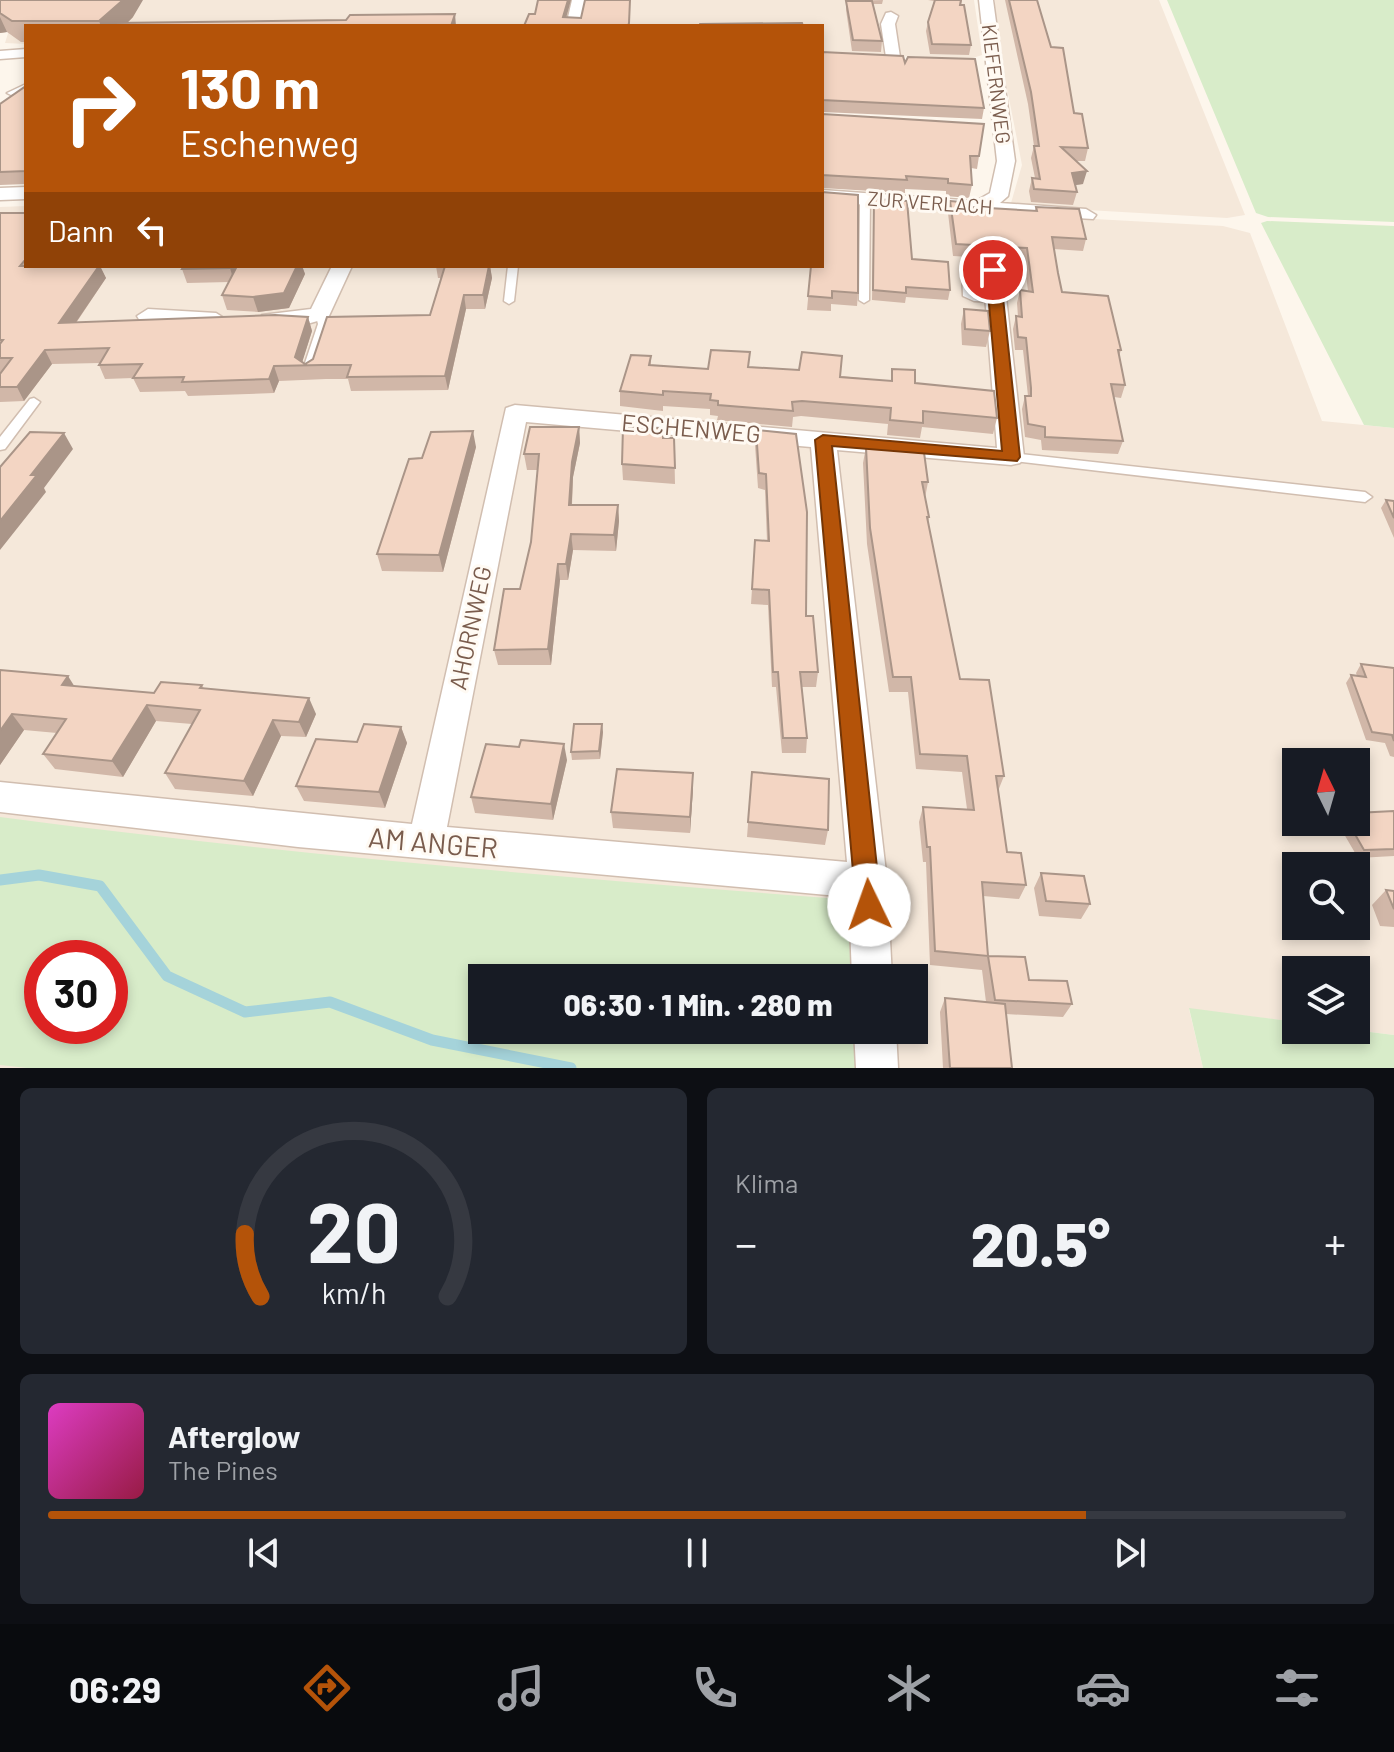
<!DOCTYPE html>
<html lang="de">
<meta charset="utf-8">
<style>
:root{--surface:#171b24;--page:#242831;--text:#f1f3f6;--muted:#9ea1a6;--line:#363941;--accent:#b45309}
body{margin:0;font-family:Barlow,sans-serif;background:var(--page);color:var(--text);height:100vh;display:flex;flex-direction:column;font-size:30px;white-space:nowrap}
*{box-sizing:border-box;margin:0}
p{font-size:26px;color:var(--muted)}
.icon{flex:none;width:44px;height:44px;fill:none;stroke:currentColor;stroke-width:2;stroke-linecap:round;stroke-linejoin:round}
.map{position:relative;height:1068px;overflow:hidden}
.panel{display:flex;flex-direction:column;gap:20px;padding:20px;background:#0d0f14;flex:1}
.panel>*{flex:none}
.top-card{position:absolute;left:24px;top:24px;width:800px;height:244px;border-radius:0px;box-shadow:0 4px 12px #0003;background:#b45309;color:#fff;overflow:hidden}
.needle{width:52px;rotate:355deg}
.tools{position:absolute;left:1282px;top:748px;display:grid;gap:16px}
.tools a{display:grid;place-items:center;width:88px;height:88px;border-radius:0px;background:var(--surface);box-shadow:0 4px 12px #0003;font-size:40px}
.speed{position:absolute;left:24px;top:940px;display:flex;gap:16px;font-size:40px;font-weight:700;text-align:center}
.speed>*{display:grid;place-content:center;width:104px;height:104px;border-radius:50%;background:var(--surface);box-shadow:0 4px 12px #0003;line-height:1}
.speed .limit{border:12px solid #d22;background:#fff;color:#111}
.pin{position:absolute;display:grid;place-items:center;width:68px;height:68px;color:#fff;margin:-34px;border:4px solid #fff;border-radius:50%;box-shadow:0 2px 8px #0007}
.me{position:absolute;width:88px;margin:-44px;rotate:357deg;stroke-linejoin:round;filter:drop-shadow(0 0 6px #0008)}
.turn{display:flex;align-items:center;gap:28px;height:168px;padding:0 24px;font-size:36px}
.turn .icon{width:104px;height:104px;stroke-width:2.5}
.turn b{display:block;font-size:56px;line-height:68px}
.then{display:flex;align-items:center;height:76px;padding:0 24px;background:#0003;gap:16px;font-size:30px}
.big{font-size:60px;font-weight:800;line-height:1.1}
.panel .card{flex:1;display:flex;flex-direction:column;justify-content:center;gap:12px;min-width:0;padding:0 28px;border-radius:12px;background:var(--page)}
.panel .dial{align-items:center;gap:0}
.dial svg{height:208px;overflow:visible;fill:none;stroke:var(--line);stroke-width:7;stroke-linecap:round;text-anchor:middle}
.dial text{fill:var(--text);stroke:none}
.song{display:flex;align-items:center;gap:24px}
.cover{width:96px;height:96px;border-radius:12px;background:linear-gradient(135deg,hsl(310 70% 55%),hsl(340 70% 35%))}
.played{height:8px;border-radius:4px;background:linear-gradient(90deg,var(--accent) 80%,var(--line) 80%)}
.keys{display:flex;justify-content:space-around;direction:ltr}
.heat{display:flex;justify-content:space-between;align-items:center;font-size:44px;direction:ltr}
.panel .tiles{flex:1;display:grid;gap:20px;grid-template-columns:1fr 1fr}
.card:last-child{grid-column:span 2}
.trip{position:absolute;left:468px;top:964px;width:460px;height:80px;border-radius:0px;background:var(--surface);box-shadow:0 4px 12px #0003;font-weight:800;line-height:80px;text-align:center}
.dock{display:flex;height:128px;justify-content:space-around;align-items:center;background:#090b0e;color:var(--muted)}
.dock .icon{width:56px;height:56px}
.dock .active{color:var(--accent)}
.dock b{font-size:36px;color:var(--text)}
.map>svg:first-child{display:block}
.residential{fill:#f5e8da;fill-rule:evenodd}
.green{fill:#d8ecc9;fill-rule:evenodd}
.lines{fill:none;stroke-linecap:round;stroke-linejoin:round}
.stream{stroke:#a5d3da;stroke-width:11}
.lane-casing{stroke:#d1beb0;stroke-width:3}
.street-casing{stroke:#d1beb0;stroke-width:3}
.lane{fill:#fff;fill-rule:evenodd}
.street{fill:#fff;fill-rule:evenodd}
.wall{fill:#d1b7a8}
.shaded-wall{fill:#aa9588}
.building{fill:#f3d5c3;stroke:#aa9588;stroke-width:2}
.route{fill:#b45309;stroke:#753606;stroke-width:2}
.labels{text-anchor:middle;stroke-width:6;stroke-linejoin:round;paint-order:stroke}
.far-street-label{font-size:20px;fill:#7a5c4d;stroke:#fffaf3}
.street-label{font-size:24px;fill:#7a5c4d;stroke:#fffaf3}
.near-street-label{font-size:28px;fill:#7a5c4d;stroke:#fffaf3}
</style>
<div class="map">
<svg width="1394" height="1068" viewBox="0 0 1394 1068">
<rect width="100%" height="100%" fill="#fdf6ec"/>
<path class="residential" d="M27 0H574L565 26H26V44L5 43 10 27Z
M588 0H974L982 55 970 59 822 53V26H580Z
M995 0H1159L1245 215 1227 218 1017 206 1011 203 1022 165 994 22Z
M822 204 1223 226 1250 233 1322 421 1394 428V1035L1354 1030 1356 970H1296V1022L1189 1009 1203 1068H0V207L26 206V266H822ZM1296 762H1356V822H1296ZM1296 866H1356V926H1296ZM42 958H110V1026H42ZM482 978H914V1030H482Z"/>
<path class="green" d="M1167 0H1394V222L1268 217 1256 213Z
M1267 221 1394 226V428L1364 425 1261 223Z
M0 817C283 854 568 878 853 900L854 978H482V1030H855L856 1068H27L0 1065ZM42 958H110V1026H42Z
M1189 1008 1296 1022V1030H1354L1394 1035V1068H1203Z"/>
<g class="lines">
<path class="stream" d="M0 880 39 875 100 886 167 976 245 1012 330 1002 432 1040 571 1068"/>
<g class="lane-casing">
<path id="lane" d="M26 84V89L11 95 7 93Z
M865 195 870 198 869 300 864 303 859 300 860 198Z
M967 265 997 268V272L972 271V293L1000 298V302L974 301 963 296 962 268Z
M508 266H518L514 301 509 304 504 301Z
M320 310C339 321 319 355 314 372L308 376 302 372 318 324 315 313Z
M34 398 40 402 5 449 0 450V437L30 399Z
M1011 453 1365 492 1372 497 1365 502 1006 460 1005 457Z"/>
</g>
<g class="street-casing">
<path id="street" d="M572 0H586L580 26H566Z
M979 0H993L1015 161 1008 196 1000 203 1086 209 1096 215 1093 219 822 202V190L976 201 990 193 997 161Z
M891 12 898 16 895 24 900 57 893 61 886 57 881 24 886 13Z
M26 49V57L0 59V51Z
M26 187V199L0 200V188Z
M993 264 1003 270 1024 457 1020 463 1011 465 837 450 887 881 892 978H852L849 897 298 847 0 812V782L412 824 506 408 515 405 997 448 983 270ZM526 422 811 447 847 862 447 827Z
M332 266H352L328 318 300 326 262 325 259 320 262 315 311 309Z
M148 309 216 313 227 320 216 327 140 321 137 316Z
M854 1030H896L898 1068H856Z"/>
</g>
<use href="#lane" class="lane"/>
<use href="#street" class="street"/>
</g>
<path class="wall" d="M0 0 133 17 127 23 457 24 456 26H26V42H21L7 32 0 33Z
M883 0 882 4H873L882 41 881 52 852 51 846 10V1Z
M928 0H962L961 5 971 45 969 55 930 54 926 31 928 22 934 1Z
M1005 0H1037L1051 47 1088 148 1085 161H1075L1083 184 1075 185 1077 192 1073 205 1031 202 1029 191 1032 178H1035L1031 158 1034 146 1028 104Z
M822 52 905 63 984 108 982 119 822 112Z
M26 86V184L0 185V104Z
M822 114 984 124 977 169 971 168 972 185 969 198 946 196V191L905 189V193L822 188Z
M874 199 912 259 950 290 948 300 906 297 905 303 872 300Z
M950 201 972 207 1035 211 1036 207 1086 239 1083 251 1054 249 1062 292 1121 350 1119 356 1125 385 1121 398 1114 397 1123 441 1118 454 1042 450 1041 440 1025 437 1022 409 1025 396H1028L1023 350H1015L1013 329 1016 316 1018 317 1017 303 1020 290 1028 291 1024 260 953 256 948 213Z
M0 213 26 266H100L106 278 76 323 308 317 312 331 302 362 305 364 430 315 441 278H438L436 266H490L492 278 485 309H466L448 390 351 391 348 379H326L279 381 274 393 188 396 185 391 140 392 133 378 105 379 99 365 100 363 52 364 24 401 0 402Z
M302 266 305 274 289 308 258 312 227 310 222 295 229 282 187 283 182 269Z
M811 266 858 293 857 306 831 304V311L807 310Z
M964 309 990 331 986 347 962 345 961 324Z
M651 356V365L708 369 749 367 891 381 892 369 915 383 997 418 993 434 922 427 920 438 887 435 888 424 801 416 793 417 792 427 717 420 718 416 710 415V409L663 406V411L620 406V391Z
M579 427 580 443 573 477 572 505H618L619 521 616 551 573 550 568 580H560L551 665H498L494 650 520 589 531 542 538 470H527L524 454Z
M756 430 806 616 818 672 816 687H802L807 738 806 753H782L776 687H772L768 605 751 604 752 589 767 541 765 490 758 488 755 445Z
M663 438H674L675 484 623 480 622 464Z
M476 447 443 572 382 571 377 554 422 458Z
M866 447 928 482 925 498 929 517 928 523 960 679 1004 776 998 791 1007 852 1026 885 1019 899 983 896 988 956 1072 1004 1063 1017 1006 1014 1012 1068H943L940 1012 945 998 986 1002 982 970 930 965 926 862H923L919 822 923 807 967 809 962 772 916 769 908 692H889L867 544 863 463Z
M1386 500 1394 501V538L1381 508Z
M1361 664 1394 668V757L1390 756 1385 743 1366 740 1346 683 1351 675 1357 676 1356 673Z
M0 670 74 686 154 693 202 685 204 689 316 714 306 737 281 736 253 796 175 789 165 773 192 724 156 721 123 777 55 769 43 754 57 733 24 730 0 765Z
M401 727 407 743 385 808 304 801 296 786 357 742Z
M603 732 600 759 572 760 571 752Z
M567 760 553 820 475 813 471 797Z
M752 772 828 830 825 845 747 837Z
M693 789 690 833 613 828 611 812Z
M1394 811V856L1358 858 1337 822H1356Z
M1041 873 1090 904 1081 919 1039 916 1034 888Z
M1386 890 1394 891V927L1380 926 1372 905Z"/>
<path class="shaded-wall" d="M123 0H143L133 17 124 26H101L99 21Z
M568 0H571L564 26 563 17Z
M455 14 456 26H451Z
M0 17 7 32 0 33Z
M1087 171 1083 184 1069 186 1072 173Z
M99 266H100L106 278 66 337 59 323Z
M231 266H243L234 282 230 268Z
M297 266H302L305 274 289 308 258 312 253 297Z
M490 266 492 278 485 309 483 295Z
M464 295 466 309 448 390 445 376Z
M308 317 312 331 301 366 295 357Z
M45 350 52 364 24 401 17 387Z
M274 366 279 381 274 393 269 379Z
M579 427 580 443 573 477 571 520 569 505 572 462Z
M473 431 476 447 443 572 439 555Z
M64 433 73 449 44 488 46 492 0 550V521L31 475Z
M618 505 619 521 616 551 614 535Z
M571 534 573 550 568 580 566 564Z
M558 564 560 580 551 665 548 649Z
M68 676 78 692 62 685Z
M309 698 316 714 306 737 299 722Z
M147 705 156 721 123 777 112 761Z
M12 714 24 730 0 765V731Z
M273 720 281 736 253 796 244 781Z
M602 724 603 732 600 759 599 751Z
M401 727 407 743 385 808 379 792Z
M564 744 567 760 553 820 551 804Z
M693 773V789L690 833V817Z"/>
<path class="building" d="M0 0H123L99 21H12L0 13Z
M538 0H568L563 17 581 18 585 0H630L629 23 628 26H501H524L529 14H535Z
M935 0H961L960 5H964L971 45 932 44 928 22Z
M1009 0H1037L1051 47 1063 48 1074 113 1082 114 1088 148 1061 147 1087 171 1072 173 1077 192 1034 189 1032 178 1040 179 1034 146H1039L1031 92Z
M846 1H872L882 41 853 40Z
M455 14 451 26H110L114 23 346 20 350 15Z
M802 23 803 26H699L700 24Z
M822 52 903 56 905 63 908 57 975 59 984 108 822 100Z
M26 86V171L0 172V104Z
M822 114 984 124 979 156H970L972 185 948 183V179L906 176 907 180 822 175Z
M822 192 858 195V293L832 291V298L808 296 811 266H822Z
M874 199 907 201 912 259 948 262 950 290 906 287V293L873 290Z
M950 201 972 203V207L1037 211 1036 207 1079 209 1086 239 1052 237 1058 273 1062 292 1108 296 1121 350H1118L1125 385 1111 384 1123 441 1045 437V427L1028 424 1025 396H1031V388L1026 338 1018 337 1016 316 1022 317 1020 290 1033 292 1027 248 956 244Z
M0 213H26V259L20 266H99L59 323 275 315 308 317 295 357 305 364 313 359 327 317 430 315 445 266H489L483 295H464L445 376 347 377 351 365H322L274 366 269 379 182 382 184 377 133 378 142 364 99 365 109 348 45 350 17 387H0V374L12 358H0V344L3 340H0Z
M184 266H231L230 268 182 269Z
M237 266H297L284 293 253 297 222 295Z
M964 309 988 311 990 331 965 329Z
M711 350 750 352 748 367 799 370 802 352 842 356 840 377 892 381V369L915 370V383L994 391 997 418 923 411V423L890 420 891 408 802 401 792 402 793 411 718 405V401L710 400 711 394 663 391V395L620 391 631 355 651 356 649 365 708 369Z
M530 427H579L572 462 569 505H618L614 535 571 534 566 564H558L548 649 494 650 504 589H520L531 542 539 454H524Z
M623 427 663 428V438H674L675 468 622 464Z
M756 430 796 434 807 512 806 616H813L818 672H800L807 738H783L778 672H773L769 590 752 589 755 540 769 541 766 474 759 473Z
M473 431 439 555 377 554 409 459 422 458 431 432Z
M30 432 64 433 31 475H37L0 521V467Z
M888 442 923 445 928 482H922L929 517H927L960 679 989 680 1004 776H996L1007 852 1021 853 1026 885 982 882 988 956 935 951 930 847H927L923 807 974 810 967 756 920 754 911 677H893L870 528 866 447 888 448Z
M1386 500 1394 501V518Z
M1361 664 1394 668V741L1392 735 1372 732 1351 675 1366 677Z
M0 670 68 676 62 685 154 693 161 682 202 685 200 688 309 698 299 722 273 720 244 781 165 773 200 710 147 705 112 761 43 754 66 719 12 714 0 731Z
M364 724 401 727 379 792 296 786 316 739 357 742Z
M574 724H602L599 751 571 752Z
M521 740 564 744 551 804 471 797 486 744 519 747Z
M617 769 693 773 690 817 611 812Z
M752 772 829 779 828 830 748 822Z
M1394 811V849L1364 850 1348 822H1356V813Z
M1041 873 1084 876 1090 904 1046 901Z
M1386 890 1394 891V909Z
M988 956 1025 957 1029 980 1067 981 1072 1004 995 1000Z
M945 998 1005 1004 1012 1068H950Z"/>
<path class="route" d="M993 266 1000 270 1020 457 1017 461 832 446 881 905 878 913 869 917 860 913 856 905 815 440 823 435 1002 451 986 270Z"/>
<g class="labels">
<g class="far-street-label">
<text transform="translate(996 84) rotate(83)" y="7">KIEFERNWEG</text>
<text transform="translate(930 203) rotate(4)" y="7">ZUR VERLACH</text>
</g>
<g class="street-label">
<text transform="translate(691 429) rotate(5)" y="8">ESCHENWEG</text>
<text transform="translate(471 628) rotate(-78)" y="8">AHORNWEG</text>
</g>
<g class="near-street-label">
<text transform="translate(433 843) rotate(5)" y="10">AM ANGER</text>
</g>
</g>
</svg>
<div class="tools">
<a><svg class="needle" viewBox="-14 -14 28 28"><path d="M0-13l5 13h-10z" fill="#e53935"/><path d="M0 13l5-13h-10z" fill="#9ea1a6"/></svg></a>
<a><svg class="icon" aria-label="search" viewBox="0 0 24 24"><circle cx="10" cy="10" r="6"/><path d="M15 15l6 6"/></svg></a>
<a><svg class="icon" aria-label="layers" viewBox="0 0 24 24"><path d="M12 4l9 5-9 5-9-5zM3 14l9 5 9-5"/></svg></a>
</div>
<div class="speed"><div class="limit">30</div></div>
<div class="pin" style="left:993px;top:270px;background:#d93025"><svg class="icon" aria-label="arrive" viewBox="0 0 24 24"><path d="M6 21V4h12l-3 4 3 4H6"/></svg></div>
<svg class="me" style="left:869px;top:905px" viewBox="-20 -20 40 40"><circle r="19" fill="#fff"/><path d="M0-13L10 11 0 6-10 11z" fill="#b45309"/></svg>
<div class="trip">06:30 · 1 Min. · 280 m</div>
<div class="top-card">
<div class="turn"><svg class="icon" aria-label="right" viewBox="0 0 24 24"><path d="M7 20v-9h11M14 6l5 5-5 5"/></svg><div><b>130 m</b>Eschenweg</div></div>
<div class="then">Dann<svg class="icon" aria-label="left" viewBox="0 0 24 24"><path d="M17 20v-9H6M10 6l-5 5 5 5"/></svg></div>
</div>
</div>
<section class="panel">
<div class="tiles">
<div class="card dial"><svg viewBox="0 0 100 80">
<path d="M14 69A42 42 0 1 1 86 69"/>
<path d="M14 69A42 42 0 0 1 8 45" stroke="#b45309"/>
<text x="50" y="56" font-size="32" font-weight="700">20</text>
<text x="50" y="72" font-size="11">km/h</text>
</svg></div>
<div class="card"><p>Klima</p>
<div class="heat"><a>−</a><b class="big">20.5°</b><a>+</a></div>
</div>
<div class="card">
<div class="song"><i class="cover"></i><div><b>Afterglow</b><p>The Pines</p></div></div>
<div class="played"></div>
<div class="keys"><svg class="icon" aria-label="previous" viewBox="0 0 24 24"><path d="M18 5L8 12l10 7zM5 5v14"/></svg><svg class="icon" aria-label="pause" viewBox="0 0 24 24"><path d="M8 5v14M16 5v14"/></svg><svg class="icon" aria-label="next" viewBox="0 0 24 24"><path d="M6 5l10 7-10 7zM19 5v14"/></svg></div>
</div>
</div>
</section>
<nav class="dock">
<b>06:29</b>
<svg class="icon active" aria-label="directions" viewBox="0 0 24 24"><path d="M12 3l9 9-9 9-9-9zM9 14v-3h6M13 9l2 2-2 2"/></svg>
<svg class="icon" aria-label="music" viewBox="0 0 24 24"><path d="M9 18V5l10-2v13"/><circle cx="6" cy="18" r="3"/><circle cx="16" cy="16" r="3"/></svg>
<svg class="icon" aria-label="phone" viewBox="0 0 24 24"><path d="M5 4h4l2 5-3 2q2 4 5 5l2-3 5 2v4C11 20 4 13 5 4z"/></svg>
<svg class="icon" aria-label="climate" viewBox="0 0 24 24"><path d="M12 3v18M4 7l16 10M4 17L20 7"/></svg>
<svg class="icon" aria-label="car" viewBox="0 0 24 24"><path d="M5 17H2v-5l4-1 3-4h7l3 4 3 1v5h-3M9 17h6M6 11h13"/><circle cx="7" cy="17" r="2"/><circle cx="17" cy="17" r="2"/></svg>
<svg class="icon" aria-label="filters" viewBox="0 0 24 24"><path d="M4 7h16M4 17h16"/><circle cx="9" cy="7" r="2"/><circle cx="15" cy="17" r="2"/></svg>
</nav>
